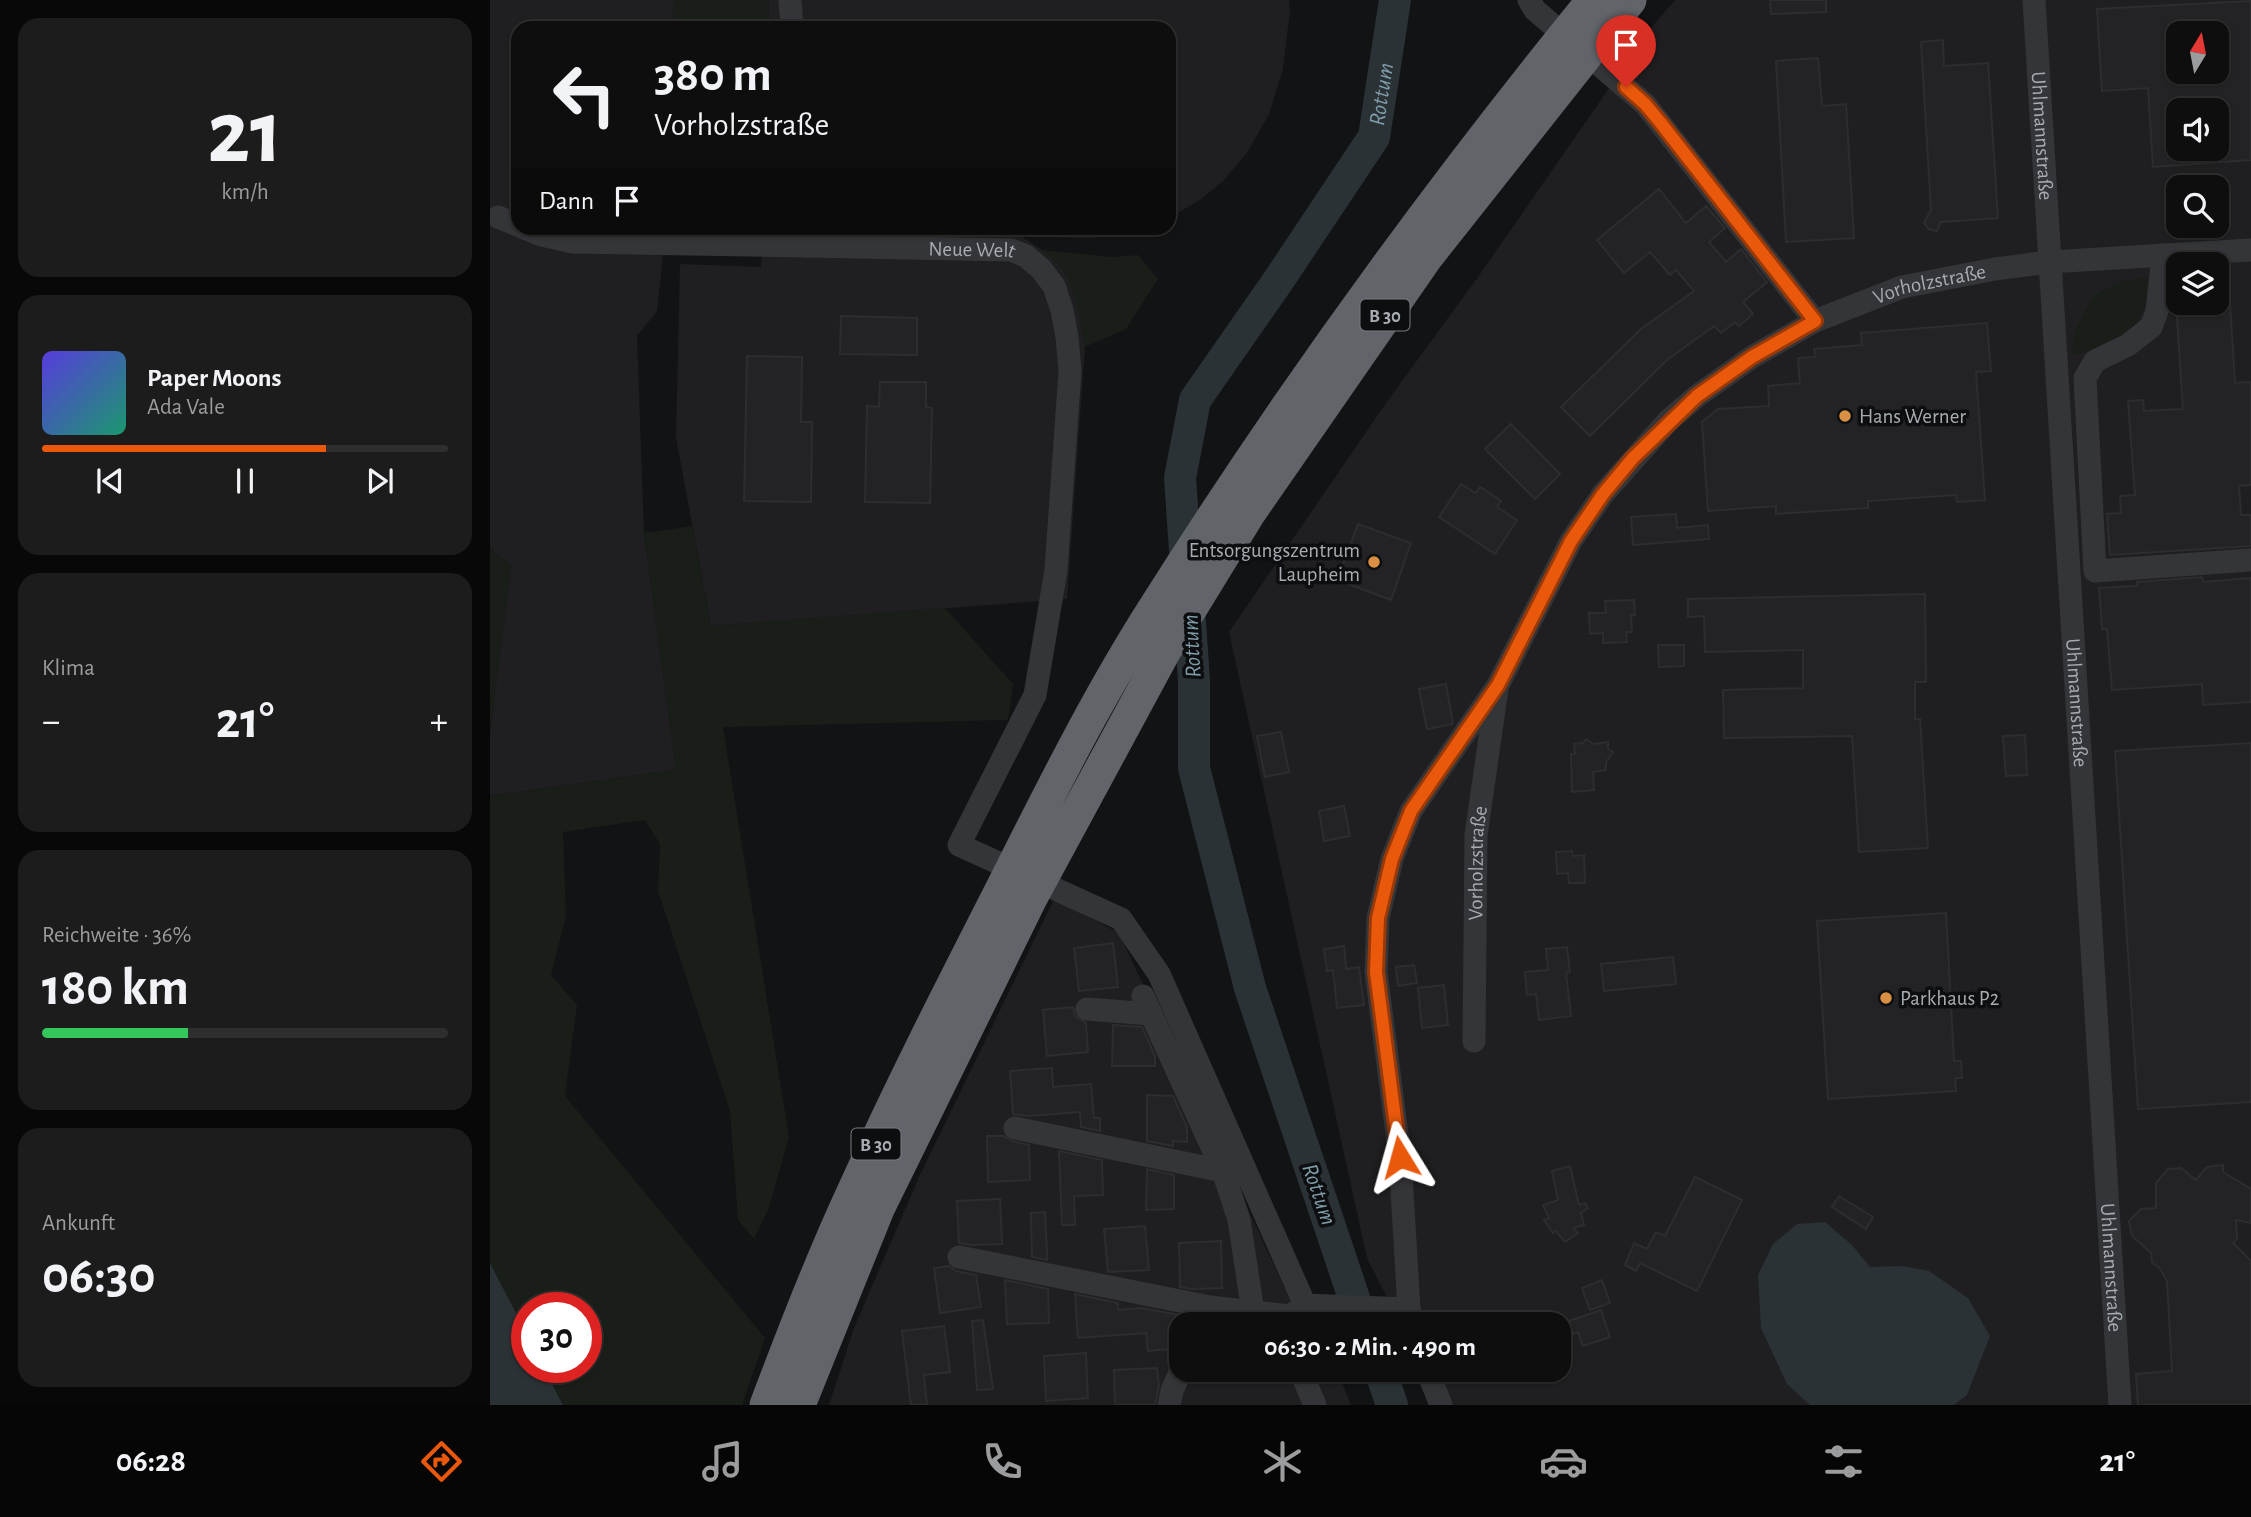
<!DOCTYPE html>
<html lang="de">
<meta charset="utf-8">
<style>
:root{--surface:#0e0e0f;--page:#1c1c1d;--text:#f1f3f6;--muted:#9b9c9e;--line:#2e2e2f;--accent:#ea580c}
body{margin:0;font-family:"Alegreya Sans",sans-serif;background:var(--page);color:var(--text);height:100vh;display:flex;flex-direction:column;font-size:26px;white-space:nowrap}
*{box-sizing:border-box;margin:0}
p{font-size:23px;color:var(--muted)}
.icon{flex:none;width:38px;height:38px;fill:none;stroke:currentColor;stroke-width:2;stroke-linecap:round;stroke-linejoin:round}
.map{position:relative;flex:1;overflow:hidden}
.drawer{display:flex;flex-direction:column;gap:18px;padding:18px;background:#080808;width:490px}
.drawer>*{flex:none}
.guide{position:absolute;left:21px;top:21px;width:665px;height:214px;border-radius:21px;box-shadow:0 2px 5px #0004,0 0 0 2px var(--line);background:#0e0e0f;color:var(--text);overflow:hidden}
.needle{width:46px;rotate:10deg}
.tools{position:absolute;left:1676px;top:21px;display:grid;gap:14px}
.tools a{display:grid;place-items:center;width:63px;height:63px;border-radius:14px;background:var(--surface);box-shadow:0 2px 5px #0004,0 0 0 2px var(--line);font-size:35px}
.speed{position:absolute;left:21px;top:1292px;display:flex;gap:14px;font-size:35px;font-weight:700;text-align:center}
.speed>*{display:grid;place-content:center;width:91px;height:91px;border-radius:50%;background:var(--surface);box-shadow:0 2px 5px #0004,0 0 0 2px var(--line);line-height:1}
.speed .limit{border:10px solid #d22;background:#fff;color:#111}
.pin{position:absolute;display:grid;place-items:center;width:60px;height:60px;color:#fff;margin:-72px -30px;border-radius:50% 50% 50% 0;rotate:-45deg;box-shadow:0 0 7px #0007}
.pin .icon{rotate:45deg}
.me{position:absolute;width:77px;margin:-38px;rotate:352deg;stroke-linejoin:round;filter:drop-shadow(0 0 5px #0008)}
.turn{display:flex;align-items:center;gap:24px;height:147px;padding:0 28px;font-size:32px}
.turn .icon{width:91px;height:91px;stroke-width:2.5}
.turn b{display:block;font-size:49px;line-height:60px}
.then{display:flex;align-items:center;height:66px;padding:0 28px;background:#0003;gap:14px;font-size:26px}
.big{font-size:52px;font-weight:700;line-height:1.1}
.drawer .widget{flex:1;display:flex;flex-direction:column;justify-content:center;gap:10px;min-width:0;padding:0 24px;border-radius:21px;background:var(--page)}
.drawer .dial{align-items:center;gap:0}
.dial b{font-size:91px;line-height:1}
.song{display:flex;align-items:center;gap:21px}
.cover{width:84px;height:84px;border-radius:10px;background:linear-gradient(135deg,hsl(250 70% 55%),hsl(160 70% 35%))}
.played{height:7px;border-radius:4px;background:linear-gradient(90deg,var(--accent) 70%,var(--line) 70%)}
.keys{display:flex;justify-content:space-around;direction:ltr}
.heat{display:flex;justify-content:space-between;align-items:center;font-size:38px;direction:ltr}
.charge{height:10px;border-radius:5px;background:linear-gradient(90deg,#34c759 36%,var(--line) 0)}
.trip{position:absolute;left:679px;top:1312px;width:402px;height:70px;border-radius:21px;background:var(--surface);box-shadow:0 2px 5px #0004,0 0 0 2px var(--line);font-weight:700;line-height:70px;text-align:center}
.tabs{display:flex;height:112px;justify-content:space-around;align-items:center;background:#060606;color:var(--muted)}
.tabs .icon{width:49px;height:49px}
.tabs .active{color:var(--accent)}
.tabs b{font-size:32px;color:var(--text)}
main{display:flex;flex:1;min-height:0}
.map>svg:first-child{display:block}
.built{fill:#1f1f21;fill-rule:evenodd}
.green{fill:#191e19}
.water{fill:#2a3236}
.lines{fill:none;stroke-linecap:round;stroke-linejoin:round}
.river{stroke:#2a3236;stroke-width:32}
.building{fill:#232325;stroke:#2d2d2f;stroke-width:2;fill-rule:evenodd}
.minor{stroke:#343538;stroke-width:23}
.highway{stroke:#616469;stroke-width:33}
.route-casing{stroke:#983908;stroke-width:18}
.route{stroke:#ea580c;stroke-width:12}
.poi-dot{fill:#da9044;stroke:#0d0e0f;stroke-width:2.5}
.labels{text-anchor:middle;stroke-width:7;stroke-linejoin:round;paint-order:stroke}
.shield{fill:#0d0e0f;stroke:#787d81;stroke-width:2}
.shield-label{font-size:19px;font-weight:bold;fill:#a6acb2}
.street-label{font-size:21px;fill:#a6acb2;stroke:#0d0e0f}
.poi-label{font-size:21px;fill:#a6acb2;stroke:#0d0e0f;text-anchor:start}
.water-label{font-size:23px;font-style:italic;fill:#809daa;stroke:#0d0e0f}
</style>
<main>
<section class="drawer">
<div class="widget dial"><b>21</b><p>km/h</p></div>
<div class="widget">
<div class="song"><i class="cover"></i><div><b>Paper Moons</b><p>Ada Vale</p></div></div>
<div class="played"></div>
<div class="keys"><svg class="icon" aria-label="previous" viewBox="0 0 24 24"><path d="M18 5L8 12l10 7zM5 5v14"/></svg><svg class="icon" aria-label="pause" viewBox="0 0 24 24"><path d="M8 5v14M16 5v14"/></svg><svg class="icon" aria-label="next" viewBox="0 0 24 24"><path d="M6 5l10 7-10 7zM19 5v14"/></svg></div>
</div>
<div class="widget"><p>Klima</p>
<div class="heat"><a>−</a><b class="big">21°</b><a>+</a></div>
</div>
<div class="widget"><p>Reichweite · 36%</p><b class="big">180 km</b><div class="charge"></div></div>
<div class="widget"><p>Ankunft</p><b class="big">06:30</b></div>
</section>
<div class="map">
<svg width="1761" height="1405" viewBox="0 0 1761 1405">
<rect width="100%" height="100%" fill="#121314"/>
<path class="built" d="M0 0H184L183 28H28V228H176L167 311 147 336 154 533 186 770 0 796V732L21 565 0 549Z
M278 0H799L800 10 793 69 779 114 757 153 733 181 710 200 679 218V28H280Z
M1185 0H1761V1405H953L935 1370H1069V1325H911L877 1258 739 632 896 403 988 277 1161 28ZM1689 33H1727V72H1689ZM1689 110H1727V149H1689ZM1689 187H1727V226H1689ZM1689 264H1727V303H1689Z
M273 228H657L639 233 604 238 532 237 563 257 577 276 587 300 595 347 577 599 221 626 186 438 190 264 271 267Z
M564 899 629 933 804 1308 827 1325H691V1370H847L861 1405H339L364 1328 429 1177Z"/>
<path class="green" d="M184 0H278L280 28H183Z
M552 250 622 257 648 255 668 279 636 329 595 347C589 311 585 272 552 250Z
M1652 278 1661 280C1652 319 1648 333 1609 347 1600 350 1591 354 1582 355L1584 332 1604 295 1633 281Z
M202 526 221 626 455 608 523 684 518 720 233 727 299 1137 279 1208 264 1239 248 1220 240 1111 168 891 170 844 155 820 73 832 76 916 61 975 87 1005 75 1096 275 1338 252 1405H73L53 1367H96V1307H37V1334L0 1263V796L186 770 154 533Z
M0 549 21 565 0 732Z"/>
<path class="water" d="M1335 1222 1362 1245 1380 1267 1412 1266 1439 1271 1478 1298 1500 1336 1477 1395 1464 1405H1320L1297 1384 1271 1328 1268 1275 1283 1244 1307 1224Z
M0 1263 37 1334V1367H53L73 1405H0Z"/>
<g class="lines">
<g class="river">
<path id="s1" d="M873 1325 760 988 704 768V680L690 478 705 400 788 281 884 137 905 0"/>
<path d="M890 1370 902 1405"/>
</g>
</g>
<path class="building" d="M1280 0H1336V12L1281 14Z
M1761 1V160L1663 167 1658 88 1612 91 1607 9ZM1689 33H1727V72H1689ZM1689 110H1727V149H1689Z
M1453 40 1454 66 1498 63 1508 218 1451 222 1447 231 1439 229 1434 223 1441 210 1431 42Z
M1328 58 1332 106 1356 104 1364 238 1296 242 1286 61Z
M1169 189 1196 223 1216 206 1235 228 1219 242 1236 262 1251 249 1277 282 1253 302 1263 314 1249 326 1245 322 1231 333 1224 326 1177 360 1100 436 1071 407 1151 329 1204 291 1186 270 1180 275 1160 252 1134 273 1107 240Z
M1686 303H1740L1745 383 1761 382V485L1749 486 1751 515H1761V546L1620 555 1617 514 1631 513 1630 496 1645 495 1638 401 1653 400 1654 411 1693 409Z
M351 316 427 318V355L350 354Z
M1497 323 1501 371 1486 372 1495 500 1467 502 1466 495 1378 501V508L1286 514V506L1218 511 1212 422 1228 409 1279 406 1278 386 1310 383 1308 358 1325 357 1324 349 1372 345 1371 333Z
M257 356 312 357 311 422H322L321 502 254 501Z
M390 382H436V407L442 408 440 503 375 502 377 406 389 407Z
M1021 424 1070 474 1045 499 995 449Z
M971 484 986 493 990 487 1011 501 1007 507 1027 520 1005 554 949 517Z
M1186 514 1187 528 1218 525 1219 539 1143 545 1141 517Z
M868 524 921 543 901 600 847 580Z
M1712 577 1713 582 1761 578V702L1713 705 1712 684 1622 690 1617 629H1612L1609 588 1647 586V582Z
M1435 594 1436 682H1425V719H1430L1438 848 1369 852 1362 736 1234 738 1233 690 1313 688V650L1215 652 1214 616 1198 617V599Z
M1144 600 1145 615H1141L1142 632H1136L1137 642 1113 643V633L1100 634 1099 613H1116L1115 601Z
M1168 645H1194V666L1169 667Z
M956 684 963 724 937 729 929 689Z
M791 732 799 772 775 777 767 736Z
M1535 735 1537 775 1516 776 1513 736Z
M1096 739 1103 744 1118 742V749L1123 752 1116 762V770L1103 772 1104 790 1082 792 1081 754H1085L1084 744 1093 743Z
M1761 743V1102L1648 1109 1625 751Z
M854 806 860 836 834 841 829 811Z
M1082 851 1083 856 1094 855 1095 883H1079L1078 873 1067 874 1066 852Z
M1456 913 1464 1061H1471L1472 1078H1465L1466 1091 1338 1099 1327 921Z
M623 943 628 987 589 991 584 948Z
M854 946 856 969 869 967 874 1005 847 1008 843 970 837 971 834 949Z
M1077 947 1080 972 1076 973 1081 1016 1049 1020 1046 994 1037 995 1035 972 1058 970 1056 949Z
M1183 957 1186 984 1114 991 1111 964Z
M924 965 927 983 908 986 906 967Z
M954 985 958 1025 932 1028 928 988Z
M583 1007 585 1016 596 1023 598 1052 557 1056 553 1010Z
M623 1025 652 1027 665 1056V1066H622Z
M562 1068 563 1087 601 1084 604 1118H610V1131L591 1127 590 1112 538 1116 523 1114 520 1071Z
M657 1095 683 1096 697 1127V1142L683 1141V1146L657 1141Z
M497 1136H514L522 1141 539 1145 540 1180 498 1182Z
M569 1151 612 1160 613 1195 584 1196 585 1225H572Z
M1733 1165V1172L1761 1189V1223L1746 1220 1747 1239 1743 1243 1761 1261V1405H1648L1646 1374 1682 1371 1677 1281 1669 1267 1662 1263 1661 1253 1642 1236 1639 1221 1651 1209 1666 1208V1183L1678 1169 1691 1168 1706 1180 1717 1167Z
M1080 1166 1089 1205 1095 1203 1098 1208 1091 1213 1094 1225 1083 1228 1088 1233 1075 1242 1066 1231 1063 1233 1054 1220 1059 1218 1053 1205 1068 1200 1062 1171Z
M657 1169 684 1175V1209L656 1210Z
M1205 1177 1252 1200 1207 1291 1150 1263 1146 1271 1135 1265 1144 1243 1157 1249 1166 1232 1175 1236Z
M1349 1196 1383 1217 1376 1229 1342 1207Z
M510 1199 512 1244 482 1245 469 1243 467 1201Z
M555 1212 557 1253V1260L542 1257 541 1213Z
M655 1226 659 1270 618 1272 614 1229Z
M731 1241 732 1288 701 1289 690 1287 689 1243Z
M459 1266 466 1271 486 1275 491 1307 450 1313 444 1268Z
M515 1280 558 1289 559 1323 517 1324Z
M1112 1280 1120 1303 1100 1310 1092 1288Z
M585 1294 628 1303V1310L651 1308 695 1316 696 1325H691V1348L658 1351 656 1333 588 1338Z
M1111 1310 1120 1337 1093 1346 1088 1332 1083 1334 1079 1321Z
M493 1320 503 1389 487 1390 482 1321Z
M454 1326 460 1372 434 1375 437 1405H421L412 1331Z
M596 1353 598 1398 556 1401 554 1356Z
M667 1368 669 1386 665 1405H625L624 1370Z"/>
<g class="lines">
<g class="minor">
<path d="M300 0 302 28"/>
<path d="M1039 0 1045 10 1155 104 1325 321"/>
<path id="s2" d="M1544 0 1630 1405"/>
<path d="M8 217 28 225"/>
<path d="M34 228 52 235 83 242 316 246"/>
<path id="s3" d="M314 228 316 246 521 250 536 256 551 269 564 286 572 310 577 337 580 371 566 570 545 695 469 845 631 919 669 974 815 1305 919 1309"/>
<path d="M1673 255 1667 311 1661 327 1638 345 1605 361 1595 378 1605 571 1761 560"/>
<path d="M653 996 733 1171 749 1220 763 1312"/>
<path d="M597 1009 661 1014"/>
<path id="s4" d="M984 1041 986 835 1007 689"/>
<path d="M525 1128 733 1171"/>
<path d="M469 1257 720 1307 800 1316 815 1305"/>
<path id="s5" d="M923 1325 919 1309 910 1157 886 972 888 918 902 859 921 811 1008 685 1081 541 1113 494 1178 421 1207 396 1262 357 1325 321 1412 287 1505 269 1559 262 1761 250"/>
<path d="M810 1370 825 1405"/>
<path d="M937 1370 951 1405"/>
<path d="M679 1405 682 1391 691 1370"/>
</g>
<path class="highway" d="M276 1405C303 1334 331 1261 363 1192 408 1092 458 994 508 896 557 799 606 699 665 607 798 396 945 194 1103 0
M309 1405 388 1209 540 900 673 654 760 512 936 258 1140 0"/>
</g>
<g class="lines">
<g class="route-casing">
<path id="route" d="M910 1157 886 972 888 918 902 859 921 811 1008 685 1081 541 1113 494 1143 458 1207 396 1262 357 1325 321 1170 122 1155 104 1136 87"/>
</g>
<use href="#route" class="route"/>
</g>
<g class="poi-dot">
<circle cx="1355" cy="416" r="7"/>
<circle cx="884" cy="562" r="7"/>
<circle cx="1396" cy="998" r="7"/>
</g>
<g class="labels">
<g class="shield">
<rect x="870.5" y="299.5" width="49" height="31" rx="5"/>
<rect x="361.5" y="1128.5" width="49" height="31" rx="5"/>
</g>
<g class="shield-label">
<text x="895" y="322">B 30</text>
<text x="386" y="1151">B 30</text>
</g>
<g class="street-label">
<text dy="7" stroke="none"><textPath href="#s2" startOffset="136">Uhlmannstraße</textPath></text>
<text dy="7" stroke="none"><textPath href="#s3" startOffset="184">Neue Welt</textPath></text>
<text dy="7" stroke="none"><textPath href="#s5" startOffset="1290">Vorholzstraße</textPath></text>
<text dy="7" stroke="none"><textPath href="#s2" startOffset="704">Uhlmannstraße</textPath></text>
<text dy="7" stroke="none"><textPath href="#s4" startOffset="178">Vorholzstraße</textPath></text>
<text dy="7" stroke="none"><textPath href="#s2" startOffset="1270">Uhlmannstraße</textPath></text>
</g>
<g class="poi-label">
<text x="1369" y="423">Hans Werner</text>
<text x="870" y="557" text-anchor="end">Entsorgungszentrum<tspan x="870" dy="24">Laupheim</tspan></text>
<text x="1410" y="1005">Parkhaus P2</text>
</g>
<g class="water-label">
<text dy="8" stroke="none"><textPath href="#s1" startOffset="1314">Rottum</textPath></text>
<text transform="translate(701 646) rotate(-93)" y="8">Rottum</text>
<text transform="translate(830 1194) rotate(71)" y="8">Rottum</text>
</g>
</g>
</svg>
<div class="tools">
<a><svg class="needle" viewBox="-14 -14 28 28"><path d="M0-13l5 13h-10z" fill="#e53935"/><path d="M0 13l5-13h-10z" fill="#9b9c9e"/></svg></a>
<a><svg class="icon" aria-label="sound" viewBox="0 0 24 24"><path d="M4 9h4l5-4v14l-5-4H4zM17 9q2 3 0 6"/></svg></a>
<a><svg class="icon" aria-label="search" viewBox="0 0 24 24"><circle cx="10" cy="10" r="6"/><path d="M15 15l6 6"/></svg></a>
<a><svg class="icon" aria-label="layers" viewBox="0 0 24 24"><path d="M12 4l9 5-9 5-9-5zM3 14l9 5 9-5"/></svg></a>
</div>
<div class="speed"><div class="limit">30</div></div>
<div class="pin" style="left:1136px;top:87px;background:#d93025"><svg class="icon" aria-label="arrive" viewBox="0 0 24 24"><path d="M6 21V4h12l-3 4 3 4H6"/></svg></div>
<svg class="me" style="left:910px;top:1157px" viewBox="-20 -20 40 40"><path d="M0-17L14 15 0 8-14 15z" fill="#ea580c" stroke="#fff" stroke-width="4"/></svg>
<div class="trip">06:30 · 2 Min. · 490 m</div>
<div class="guide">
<div class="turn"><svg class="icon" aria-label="left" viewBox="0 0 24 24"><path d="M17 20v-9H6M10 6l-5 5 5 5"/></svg><div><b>380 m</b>Vorholzstraße</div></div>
<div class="then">Dann<svg class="icon" aria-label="arrive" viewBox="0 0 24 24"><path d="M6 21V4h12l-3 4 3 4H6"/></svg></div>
</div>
</div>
</main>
<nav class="tabs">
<b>06:28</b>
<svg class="icon active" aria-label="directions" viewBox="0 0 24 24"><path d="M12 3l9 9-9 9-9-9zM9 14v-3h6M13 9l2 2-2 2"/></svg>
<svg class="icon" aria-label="music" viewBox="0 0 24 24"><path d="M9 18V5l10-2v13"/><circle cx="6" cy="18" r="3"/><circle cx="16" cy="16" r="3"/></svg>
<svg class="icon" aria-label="phone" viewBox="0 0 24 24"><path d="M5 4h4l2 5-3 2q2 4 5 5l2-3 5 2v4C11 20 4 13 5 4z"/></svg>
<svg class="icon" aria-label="climate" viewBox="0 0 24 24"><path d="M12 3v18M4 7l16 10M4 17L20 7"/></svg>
<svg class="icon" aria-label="car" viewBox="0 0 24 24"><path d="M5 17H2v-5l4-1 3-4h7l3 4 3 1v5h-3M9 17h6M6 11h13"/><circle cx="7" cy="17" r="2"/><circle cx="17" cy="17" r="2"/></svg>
<svg class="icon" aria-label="filters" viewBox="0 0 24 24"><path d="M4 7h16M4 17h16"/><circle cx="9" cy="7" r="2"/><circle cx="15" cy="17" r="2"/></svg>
<b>21°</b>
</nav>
